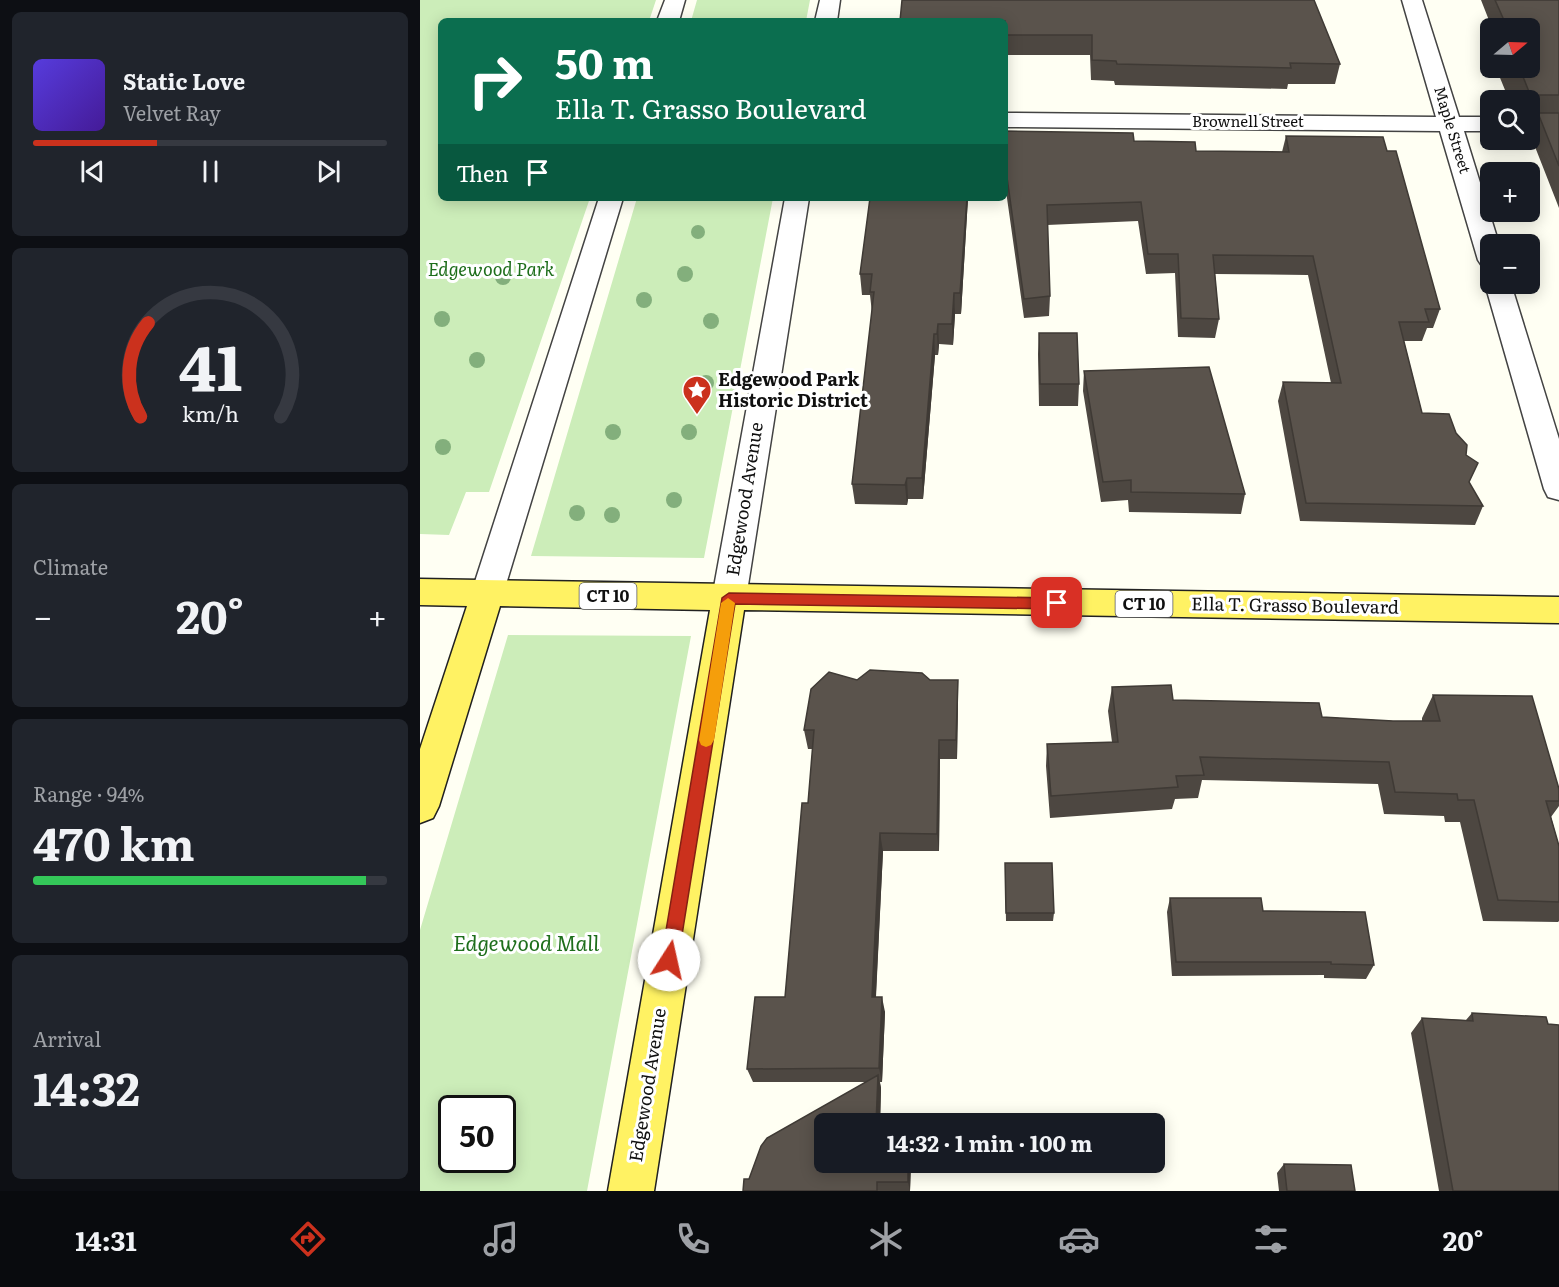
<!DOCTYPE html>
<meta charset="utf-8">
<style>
:root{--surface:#171b24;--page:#20242c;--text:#f1f3f6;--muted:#9ea1a6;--line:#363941;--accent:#cb311d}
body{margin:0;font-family:Literata,serif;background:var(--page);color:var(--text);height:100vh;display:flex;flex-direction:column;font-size:22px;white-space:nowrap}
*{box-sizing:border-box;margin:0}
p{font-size:20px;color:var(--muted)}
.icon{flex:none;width:33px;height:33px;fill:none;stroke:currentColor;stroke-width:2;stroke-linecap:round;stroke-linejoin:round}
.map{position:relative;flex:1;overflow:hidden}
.details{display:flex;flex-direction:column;gap:12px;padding:12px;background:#0d0f14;width:420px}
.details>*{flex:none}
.hud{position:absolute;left:18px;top:18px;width:570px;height:183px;border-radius:9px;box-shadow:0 3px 15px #0003;background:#0b6e4f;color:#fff;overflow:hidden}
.needle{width:39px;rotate:71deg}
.buttons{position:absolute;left:1060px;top:18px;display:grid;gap:12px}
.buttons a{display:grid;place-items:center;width:60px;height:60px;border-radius:9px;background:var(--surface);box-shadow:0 3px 15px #0003;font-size:30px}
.speed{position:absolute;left:18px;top:1095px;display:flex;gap:12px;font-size:30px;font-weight:700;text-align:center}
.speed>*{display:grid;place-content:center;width:78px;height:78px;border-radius:50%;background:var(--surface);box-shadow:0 3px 15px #0003;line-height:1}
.speed .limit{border:3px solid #111;border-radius:9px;background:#fff;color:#111}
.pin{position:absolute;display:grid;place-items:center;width:51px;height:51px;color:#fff;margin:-26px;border-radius:12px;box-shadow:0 3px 9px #0006}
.me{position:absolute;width:66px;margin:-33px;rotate:10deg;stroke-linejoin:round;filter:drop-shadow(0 0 4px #0008)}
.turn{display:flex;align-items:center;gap:21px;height:126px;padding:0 18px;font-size:27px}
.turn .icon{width:78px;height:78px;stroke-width:2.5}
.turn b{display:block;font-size:42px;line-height:51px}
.then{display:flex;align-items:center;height:57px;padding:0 18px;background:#0003;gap:12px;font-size:22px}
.big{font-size:45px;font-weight:700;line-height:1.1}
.details .tile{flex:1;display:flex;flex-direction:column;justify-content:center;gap:9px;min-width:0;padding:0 21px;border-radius:9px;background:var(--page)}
.details .dial{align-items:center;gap:0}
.dial svg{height:156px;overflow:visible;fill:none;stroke:var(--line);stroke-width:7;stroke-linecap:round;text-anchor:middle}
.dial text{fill:var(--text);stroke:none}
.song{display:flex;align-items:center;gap:18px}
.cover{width:72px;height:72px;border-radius:9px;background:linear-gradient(135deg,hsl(250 70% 55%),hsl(260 70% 35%))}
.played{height:6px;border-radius:3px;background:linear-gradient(90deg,var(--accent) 35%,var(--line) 35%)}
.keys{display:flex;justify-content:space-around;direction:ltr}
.heat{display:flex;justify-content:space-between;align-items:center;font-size:33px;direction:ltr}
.charge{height:9px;border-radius:4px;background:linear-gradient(90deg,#34c759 94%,var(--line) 0)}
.trip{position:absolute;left:394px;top:1113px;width:351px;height:60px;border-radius:9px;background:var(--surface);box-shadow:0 3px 15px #0003;font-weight:700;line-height:60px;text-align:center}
.menu{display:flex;height:96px;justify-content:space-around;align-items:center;background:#090b0e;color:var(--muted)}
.menu .icon{width:42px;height:42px}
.menu .current{color:var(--accent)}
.menu b{font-size:27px;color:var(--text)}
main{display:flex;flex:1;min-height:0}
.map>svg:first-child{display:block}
.green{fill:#ccedb9;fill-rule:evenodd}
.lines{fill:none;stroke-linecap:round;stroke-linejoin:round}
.minor-casing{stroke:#434343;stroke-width:3}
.major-casing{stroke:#212121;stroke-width:3}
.minor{fill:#fff;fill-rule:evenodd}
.major{fill:#fff263;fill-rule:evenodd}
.tree{fill:#83af7c}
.wall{fill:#4d4741}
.shaded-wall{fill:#3f3a35}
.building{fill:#5a534c;stroke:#3f3a35;stroke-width:1.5}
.route{fill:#cb311d;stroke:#842013;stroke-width:1.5}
.slow{fill:#f59e0b}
.labels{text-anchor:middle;stroke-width:6;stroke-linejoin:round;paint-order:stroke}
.far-street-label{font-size:15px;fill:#101010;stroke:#fff}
.shield{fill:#fff;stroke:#585858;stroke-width:1.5}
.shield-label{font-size:16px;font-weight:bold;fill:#101010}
.park-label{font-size:18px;font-style:italic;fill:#1e6e1b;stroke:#fff}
.poi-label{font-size:18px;font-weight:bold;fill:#101010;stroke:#fff;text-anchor:start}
.street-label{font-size:18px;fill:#101010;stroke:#fff}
.near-park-label{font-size:21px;font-style:italic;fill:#1e6e1b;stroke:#fff}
</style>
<main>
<section class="details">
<div class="tile">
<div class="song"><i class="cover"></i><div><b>Static Love</b><p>Velvet Ray</p></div></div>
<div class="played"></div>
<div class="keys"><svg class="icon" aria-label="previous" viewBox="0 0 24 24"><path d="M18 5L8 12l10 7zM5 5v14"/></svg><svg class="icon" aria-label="pause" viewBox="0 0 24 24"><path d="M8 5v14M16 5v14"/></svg><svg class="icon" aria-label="next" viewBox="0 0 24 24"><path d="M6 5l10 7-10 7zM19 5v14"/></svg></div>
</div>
<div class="tile dial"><svg viewBox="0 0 100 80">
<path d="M14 69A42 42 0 1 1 86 69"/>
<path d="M14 69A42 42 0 0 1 18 21" stroke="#cb311d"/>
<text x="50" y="56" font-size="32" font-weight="700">41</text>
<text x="50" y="72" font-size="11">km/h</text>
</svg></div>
<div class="tile"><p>Climate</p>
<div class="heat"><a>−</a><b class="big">20°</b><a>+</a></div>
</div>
<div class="tile"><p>Range · 94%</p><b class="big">470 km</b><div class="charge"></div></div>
<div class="tile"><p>Arrival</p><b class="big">14:32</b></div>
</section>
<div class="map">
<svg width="1139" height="1191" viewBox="0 0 1139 1191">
<rect width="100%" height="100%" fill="#fffff3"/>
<path class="green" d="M0 0H236L229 21H21V198H170L69 492H46L29 535 0 534Z
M277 0H390L386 21H271Z
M217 198H353L284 558 111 556Z
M88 635 271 636 167 1191H0V930ZM82 1108V1160H32V1108Z"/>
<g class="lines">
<g class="minor-casing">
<path id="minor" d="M245 0H265L259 21H237Z
M400 0H420L417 21H395Z
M982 0H1002L1039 117H1071V131H1044L1079 244H1071V268L1062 266 1058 260 1020 131 585 127V113L1016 117Z
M1110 118H1139V132H1110Z
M179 198H203L83 594 79 603 67 607 55 603 51 594Z
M365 198H389L326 598 321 607 309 611 297 607 292 598Z
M1071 277V284H1091L1139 439V500L1128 497 1124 489 1065 284Z"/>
</g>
<g class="major-casing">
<path id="major" d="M0 579 1139 597V623L324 610 234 1191H188L290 610 80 606 19 806 13 818 0 823V749L47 606 0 605Z"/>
</g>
<use href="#minor" class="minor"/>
<use href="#major" class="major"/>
</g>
<g class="tree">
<circle cx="278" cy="232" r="7"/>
<circle cx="265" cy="274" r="8"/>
<circle cx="83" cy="277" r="8"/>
<circle cx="224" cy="300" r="8"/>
<circle cx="22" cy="319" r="8"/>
<circle cx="291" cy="321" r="8"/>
<circle cx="57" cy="360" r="8"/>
<circle cx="286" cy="383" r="8"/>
<circle cx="193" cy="432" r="8"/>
<circle cx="269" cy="432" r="8"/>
<circle cx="23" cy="447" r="8"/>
<circle cx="254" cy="500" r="8"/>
<circle cx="157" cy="513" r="8"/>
<circle cx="192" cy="515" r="8"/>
</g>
<path class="wall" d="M482 0 920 64 915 84H868L867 89 695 85 694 81 671 80 670 55H585V21Z
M1061 0H1139V208L1110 134 1117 116H1112L1110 121V100H1097L1093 90H1085L1076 68H1110V28H1072Z
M1071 39V54L1068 47Z
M585 131 714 141 776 151 862 152 866 136 1020 309 1013 328H1007L1002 341H984L1002 413 1036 433 1046 455 1049 483 1063 506 1055 525 880 521 858 401 863 382 911 383 888 275 795 274 799 319 795 338 758 337 755 273 726 274 718 221 627 225 630 296 629 316 604 318 585 184Z
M450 198H548L541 314H535L533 345 519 344 518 355H515L503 499H488L487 505 435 504 432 484 452 313 450 295H442L440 274Z
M619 333 659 384 658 406H619L618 354Z
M664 371 825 494 821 514 709 512 708 500 681 502 663 391Z
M437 680H538V699L537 759H520L519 851H463L456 997 465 1012 462 1082H460L461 1088 460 1124H405L491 1162 490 1191H323L329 1179 446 1082H333L327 1069 365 997 388 803 393 749H388L384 730Z
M692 687 753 700 902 717 973 721H1002V718L1013 695 1139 789V806L1131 817 1139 846V921L1138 922 1063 921 1040 822H1025L1024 816 964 814 958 784 782 780 778 798 755 799 752 809 630 818 626 766 627 744 692 742 688 711Z
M585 863 634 913 633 921H586Z
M750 898 843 911 954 965 946 979 904 978V975L752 976 747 912Z
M1052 1013 1128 1024 1139 1191H1019L991 1033 1002 1018 1046 1020Z
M864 1164 935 1191H859L857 1173Z"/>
<path class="shaded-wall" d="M547 198H548L541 314 540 293Z
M534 293 535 314 533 345 532 324Z
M518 324 519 344 518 355 517 334Z
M514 334 515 355 503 499 502 478Z
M487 478 488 499 487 505 485 485Z
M538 680V699L537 759 536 740Z
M519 740 520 759 519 851 517 834Z
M460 833 463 851 455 1012 452 997Z
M462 997 465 1012 462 1082 459 1068Z
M458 1075 461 1088 460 1124H456Z
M488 1162H491L490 1191 488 1182Z"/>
<path class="building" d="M482 0H894L920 64 870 63 871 68 697 64 696 61 672 60V35H585V21H480Z
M1075 0H1139V95H1118L1115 107 1100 69H1092V68H1110V28H1075V27H1087Z
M1118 113H1139V166Z
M585 131 713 133 714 141 775 142 776 151 869 152 866 136 963 137 967 151H976L1020 309H1005L1009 322H979L1002 413 1029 414 1036 433 1047 445 1046 455 1058 463 1049 482 1063 506 886 503 863 382 921 383 893 256 793 255 799 319 761 318 758 254H728L721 202 627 205 630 296 604 299 585 163Z
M450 198H547L540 293H534L532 324H518L517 334H514L502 478H487L485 485 432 484 454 292H450L452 274H440Z
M619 333H657L659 384H620Z
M789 367 825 494 711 492V480L683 482 664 371Z
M450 670 502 673 510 680H538L536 740H519L517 834 460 833 452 997H462L459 1068 327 1069 335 997H365L382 803H388L394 730H384L391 689 409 672 437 680Z
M751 685 753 700 899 703 902 717 973 721H1020L1013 695 1112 696 1139 789V801H1126L1139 846V902L1078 900 1054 800H1038L1037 794 975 792 969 762 780 757 784 775 756 776 758 787 631 796 627 744 698 742 692 687Z
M585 863H632L634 913H586Z
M750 898H841L843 911 945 912 954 965 911 964V962H756Z
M1052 1013 1126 1017 1128 1024 1139 1025V1191H1033L1002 1018 1053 1021Z
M458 1075 456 1124H405V1162H488V1182H457V1191H323L324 1179H329L341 1146 347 1138Z
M864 1164 931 1165 935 1191H867Z"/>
<path class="route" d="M309 593 637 598 644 603 637 609 315 604 258 960 255 965 249 968 244 965 241 960 302 598Z"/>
<path class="slow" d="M308 598 315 603 294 740 291 745 286 747 281 745 279 740 301 603Z"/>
<defs>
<g id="sight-pin" transform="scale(1.5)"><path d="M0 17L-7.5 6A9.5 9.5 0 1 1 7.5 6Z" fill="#cb311d" stroke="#fff"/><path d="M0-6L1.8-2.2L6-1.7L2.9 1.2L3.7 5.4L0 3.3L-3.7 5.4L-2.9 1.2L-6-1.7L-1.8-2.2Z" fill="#fff"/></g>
</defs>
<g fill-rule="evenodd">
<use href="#sight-pin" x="277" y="390"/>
</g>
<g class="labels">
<g class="far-street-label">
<text x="828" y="127">Brownell Street</text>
<text transform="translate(1032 130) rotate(73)" y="5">Maple Street</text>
</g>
<g class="shield">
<rect x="159.5" y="583" width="57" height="26" rx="4.5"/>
<rect x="695.5" y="591" width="57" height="26" rx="4.5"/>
</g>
<g class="shield-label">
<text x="188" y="602">CT 10</text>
<text x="724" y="610">CT 10</text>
</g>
<g class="park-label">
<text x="71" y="276">Edgewood Park</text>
</g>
<g class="poi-label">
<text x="298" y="386">Edgewood Park<tspan x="298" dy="21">Historic District</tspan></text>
</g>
<g class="street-label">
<text transform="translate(325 499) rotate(-81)" y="6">Edgewood Avenue</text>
<text transform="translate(875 606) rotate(1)" y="6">Ella T. Grasso Boulevard</text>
<text transform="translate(228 1085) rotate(-81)" y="6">Edgewood Avenue</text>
</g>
<g class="near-park-label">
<text x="106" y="951">Edgewood Mall</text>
</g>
</g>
</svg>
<div class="buttons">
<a><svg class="needle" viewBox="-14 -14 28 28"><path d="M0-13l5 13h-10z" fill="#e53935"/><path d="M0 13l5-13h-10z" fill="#9ea1a6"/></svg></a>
<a><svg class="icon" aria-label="search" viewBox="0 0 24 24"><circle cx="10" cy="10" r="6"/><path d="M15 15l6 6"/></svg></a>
<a>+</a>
<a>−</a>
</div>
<div class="speed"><div class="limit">50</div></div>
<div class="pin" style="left:637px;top:603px;background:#d93025"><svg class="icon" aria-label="arrive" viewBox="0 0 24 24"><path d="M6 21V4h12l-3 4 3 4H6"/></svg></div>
<svg class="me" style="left:249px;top:960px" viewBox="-20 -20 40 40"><circle r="19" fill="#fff"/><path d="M0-13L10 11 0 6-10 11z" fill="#cb311d"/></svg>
<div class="trip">14:32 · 1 min · 100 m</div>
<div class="hud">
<div class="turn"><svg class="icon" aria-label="right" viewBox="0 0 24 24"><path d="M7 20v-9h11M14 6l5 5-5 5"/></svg><div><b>50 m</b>Ella T. Grasso Boulevard</div></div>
<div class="then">Then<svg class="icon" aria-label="arrive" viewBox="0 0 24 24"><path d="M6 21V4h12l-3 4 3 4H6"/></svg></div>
</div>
</div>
</main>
<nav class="menu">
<b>14:31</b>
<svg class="icon current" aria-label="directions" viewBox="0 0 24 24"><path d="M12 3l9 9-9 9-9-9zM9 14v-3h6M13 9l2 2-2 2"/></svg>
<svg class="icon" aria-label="music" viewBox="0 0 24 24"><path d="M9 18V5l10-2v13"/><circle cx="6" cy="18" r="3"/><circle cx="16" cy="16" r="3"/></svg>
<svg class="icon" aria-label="phone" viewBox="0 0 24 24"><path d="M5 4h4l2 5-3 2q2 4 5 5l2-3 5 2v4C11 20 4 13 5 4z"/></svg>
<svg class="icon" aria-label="climate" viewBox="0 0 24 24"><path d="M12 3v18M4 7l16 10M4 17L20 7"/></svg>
<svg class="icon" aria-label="car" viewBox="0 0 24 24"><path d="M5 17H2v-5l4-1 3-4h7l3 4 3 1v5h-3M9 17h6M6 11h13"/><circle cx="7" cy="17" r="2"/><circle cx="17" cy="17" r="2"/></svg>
<svg class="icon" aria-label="filters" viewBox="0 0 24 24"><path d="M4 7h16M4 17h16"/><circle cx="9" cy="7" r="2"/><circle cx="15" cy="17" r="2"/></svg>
<b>20°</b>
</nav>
